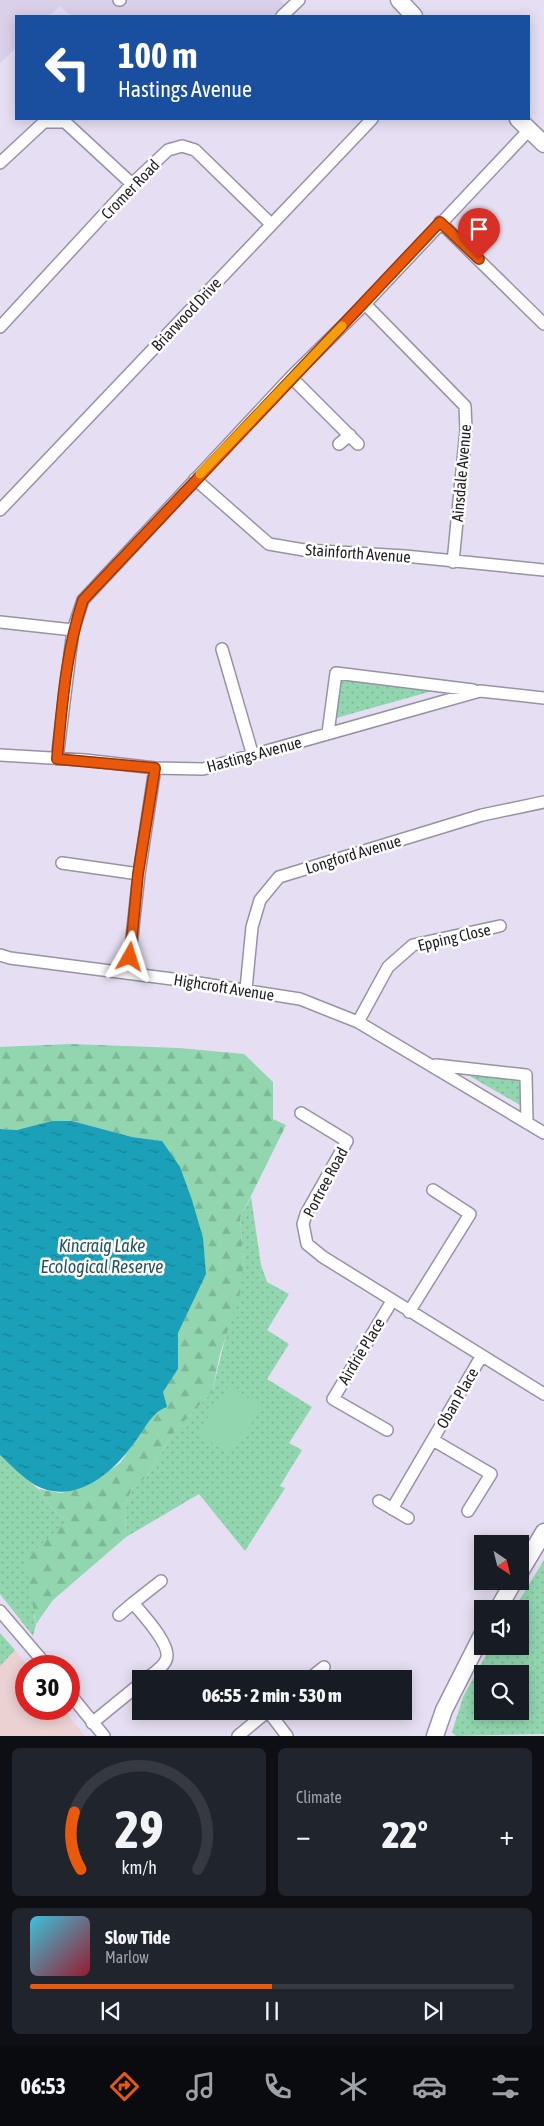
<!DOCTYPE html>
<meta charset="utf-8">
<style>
:root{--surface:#171b24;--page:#20242c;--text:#f1f3f6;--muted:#9ea1a6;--line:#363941;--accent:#ea580c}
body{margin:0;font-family:"Asap Condensed",sans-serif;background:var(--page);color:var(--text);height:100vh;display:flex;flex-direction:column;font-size:19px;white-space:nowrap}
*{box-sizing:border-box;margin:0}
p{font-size:16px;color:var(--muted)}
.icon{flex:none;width:28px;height:28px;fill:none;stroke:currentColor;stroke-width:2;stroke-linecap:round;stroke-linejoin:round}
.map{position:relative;height:1736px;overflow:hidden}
.side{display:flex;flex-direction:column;gap:12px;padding:12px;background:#0d0f14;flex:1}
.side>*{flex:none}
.hud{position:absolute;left:15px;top:15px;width:515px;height:105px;border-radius:0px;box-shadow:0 2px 12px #0003;background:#1a4fa0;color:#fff;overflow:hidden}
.needle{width:32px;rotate:145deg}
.fabs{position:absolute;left:474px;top:1535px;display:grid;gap:10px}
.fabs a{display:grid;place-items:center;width:55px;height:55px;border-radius:0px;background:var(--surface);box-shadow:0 2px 12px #0003;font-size:25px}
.speed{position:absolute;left:15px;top:1655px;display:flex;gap:10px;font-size:25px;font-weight:700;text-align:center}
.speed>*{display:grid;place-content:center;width:65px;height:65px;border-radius:50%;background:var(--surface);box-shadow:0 2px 12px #0003;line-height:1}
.speed .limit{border:8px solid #d22;background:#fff;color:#111}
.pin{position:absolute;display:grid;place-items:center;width:42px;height:42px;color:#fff;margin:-51px -21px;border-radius:50% 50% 50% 0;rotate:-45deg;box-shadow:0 0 5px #0007}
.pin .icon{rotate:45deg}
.me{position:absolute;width:55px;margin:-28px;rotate:6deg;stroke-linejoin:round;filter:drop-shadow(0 0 4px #0008)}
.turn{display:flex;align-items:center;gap:18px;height:105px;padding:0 20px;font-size:22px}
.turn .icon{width:65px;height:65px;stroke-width:2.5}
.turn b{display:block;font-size:35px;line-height:42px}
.big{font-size:38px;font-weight:800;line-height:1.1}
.side .card{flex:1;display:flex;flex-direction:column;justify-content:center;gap:8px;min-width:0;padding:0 18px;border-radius:8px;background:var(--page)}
.side .dial{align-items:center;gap:0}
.dial svg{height:130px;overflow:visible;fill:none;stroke:var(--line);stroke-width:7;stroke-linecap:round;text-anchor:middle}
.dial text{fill:var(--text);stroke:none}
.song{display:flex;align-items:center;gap:15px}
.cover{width:60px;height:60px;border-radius:8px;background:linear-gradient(135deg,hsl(190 70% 55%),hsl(350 70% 35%))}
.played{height:5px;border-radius:2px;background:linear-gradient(90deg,var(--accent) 50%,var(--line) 50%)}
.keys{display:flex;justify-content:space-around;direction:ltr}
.heat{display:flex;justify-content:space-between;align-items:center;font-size:28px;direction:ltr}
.side .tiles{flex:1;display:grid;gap:12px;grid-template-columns:1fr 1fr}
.card:last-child{grid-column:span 2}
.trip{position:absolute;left:132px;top:1670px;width:280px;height:50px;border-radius:0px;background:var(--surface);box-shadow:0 2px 12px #0003;font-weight:800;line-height:50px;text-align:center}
.tabs{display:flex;height:80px;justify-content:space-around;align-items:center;background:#090b0e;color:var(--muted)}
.tabs .icon{width:35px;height:35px}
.tabs .on{color:var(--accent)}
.tabs b{font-size:22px;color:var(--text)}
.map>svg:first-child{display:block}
.built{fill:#dad0ea}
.education{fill:#ecd1d2}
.grass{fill:url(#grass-dots);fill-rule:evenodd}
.forest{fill:url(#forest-firs)}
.park{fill:#91d6af}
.water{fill:url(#water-ripples)}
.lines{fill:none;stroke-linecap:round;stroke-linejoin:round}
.street-casing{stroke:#9992a4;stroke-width:14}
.secondary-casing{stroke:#9992a4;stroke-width:19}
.street{stroke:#fff;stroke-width:11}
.secondary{stroke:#fff;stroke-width:16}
.route-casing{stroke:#983908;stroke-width:12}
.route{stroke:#ea580c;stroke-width:9}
.slow{stroke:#f59e0b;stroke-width:9}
.labels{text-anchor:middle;stroke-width:5;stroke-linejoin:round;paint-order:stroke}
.street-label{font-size:16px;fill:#211e25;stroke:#fff}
.water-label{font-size:18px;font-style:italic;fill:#235560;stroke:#fff}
</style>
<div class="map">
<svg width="544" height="1736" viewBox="0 0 544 1736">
<defs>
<pattern id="grass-dots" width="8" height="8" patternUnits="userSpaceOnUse" patternTransform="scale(1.25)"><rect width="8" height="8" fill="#91d6af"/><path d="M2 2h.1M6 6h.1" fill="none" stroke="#7db796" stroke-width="1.8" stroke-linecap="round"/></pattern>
<pattern id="forest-firs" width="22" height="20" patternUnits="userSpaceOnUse" patternTransform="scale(1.25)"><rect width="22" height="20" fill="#91d6af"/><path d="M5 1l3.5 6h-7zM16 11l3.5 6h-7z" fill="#7db796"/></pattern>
<pattern id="water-ripples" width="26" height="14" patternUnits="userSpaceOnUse" patternTransform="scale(1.25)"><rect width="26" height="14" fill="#1aa0b8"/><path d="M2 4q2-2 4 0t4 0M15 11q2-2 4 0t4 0" fill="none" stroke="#178295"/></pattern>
</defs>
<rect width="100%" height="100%" fill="#e6def2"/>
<path class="built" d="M0 0H280L296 16H71L60 6 49 16H16V48L0 63Z"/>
<path class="education" d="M15 1650 28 1666H26V1709H63L85 1736H0V1666Z"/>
<path class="grass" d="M336 673 436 690 329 720Z
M454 1067 526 1075 527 1109Z
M251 1197 261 1265 267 1282 289 1294 267 1330 289 1344 267 1379 312 1407 289 1443 302 1450 280 1486 285 1488 245 1551 199 1494 126 1537 125 1507 131 1491 146 1477 175 1431 212 1392 244 1262 240 1218Z
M0 1455 38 1489 59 1516 69 1519 34 1616 36 1624 33 1636 0 1594Z
M544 1560V1734L456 1736 452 1732 463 1697 491 1646H520V1609H514ZM482 1674H520V1711H482Z
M0 1633 15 1650 0 1666Z"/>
<path class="forest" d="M70 1044 179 1048 244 1054 273 1082V1119L286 1125 240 1218 244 1262 240 1293 220 1354 212 1392 175 1431 146 1477 131 1491 125 1507 126 1537 53 1600 36 1624 25 1559 69 1519 59 1516 38 1489 61 1493 90 1484 120 1463 157 1410 163 1392 178 1369V1333L192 1303 162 1141 132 1137 72 1121 17 1130 0 1129V1047Z"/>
<path class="park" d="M229 1385 262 1408 229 1455 198 1432Z"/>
<path class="water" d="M52 1121H72L132 1137 162 1141 180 1167 192 1200 203 1238 206 1274 178 1333V1369L163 1392 167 1407C152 1412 147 1426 137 1439 115 1471 76 1507 35 1485 23 1478 11 1465 0 1455V1129L17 1130Z"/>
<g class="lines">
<g class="street-casing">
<path id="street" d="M119 0H120
M282 16 299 0
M0 163 44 122H65L132 184
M440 222 544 324
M365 304 465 406 466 430 453 562
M0 327 132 184 168 150 182 146 195 150 271 224
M291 377 358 444
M339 444 350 435
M195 479 269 544 304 550 405 556 544 570
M0 510 372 119
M0 622 73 630
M222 649 253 756
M328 733 336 673 473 690
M0 755 85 760 155 768 203 769 480 691 544 698
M57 759 73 630 83 600 291 377 365 304 529 130
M62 863 139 874
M0 955 10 958 180 980 300 999 358 1022 544 1133
M128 973 139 874 155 768
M246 989 252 927 260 900 279 877 482 815 544 802
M358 1022 388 967 413 945 500 926
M436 1065 526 1075 527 1123
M301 1113 347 1141 306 1214 303 1224 307 1244 323 1257 544 1394
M409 1312 470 1214 433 1190
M387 1430 333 1399 392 1301
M433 1440 491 1474 468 1511
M379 1501 408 1518
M392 1509 481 1357
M0 1611 47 1666
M119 1615 133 1603
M146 1679C152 1674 163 1668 166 1660 173 1646 142 1614 133 1603L161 1581
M309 1679 324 1667
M69 1693 104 1736
M92 1723 141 1683
M238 1736 268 1711 287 1736"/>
</g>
<g class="secondary-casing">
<path id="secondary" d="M399 0 414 16
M518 119 544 144
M520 1572 544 1532
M498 1609 514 1581
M435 1736 444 1710 482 1635"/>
</g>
<use href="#street" class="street"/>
<use href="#secondary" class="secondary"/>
</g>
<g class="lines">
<g class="route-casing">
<path id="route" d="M130 957 138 874 155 768 57 759C62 705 66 651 83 600L440 222 479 259"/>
</g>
<use href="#route" class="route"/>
<path class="slow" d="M200 474 342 326"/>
</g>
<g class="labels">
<g class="street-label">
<text transform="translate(130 189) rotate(-46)" y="6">Cromer Road</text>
<text transform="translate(186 314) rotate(-47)" y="6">Briarwood Drive</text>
<text transform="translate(461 473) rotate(-85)" y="6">Ainsdale Avenue</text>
<text transform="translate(358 553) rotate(4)" y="6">Stainforth Avenue</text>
<text transform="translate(254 754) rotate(-15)" y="6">Hastings Avenue</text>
<text transform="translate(353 854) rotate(-17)" y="6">Longford Avenue</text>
<text transform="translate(454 937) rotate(-13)" y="6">Epping Close</text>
<text transform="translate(224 987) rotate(9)" y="6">Highcroft Avenue</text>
<text transform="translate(325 1182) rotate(-62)" y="6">Portree Road</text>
<text transform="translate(361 1351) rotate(-59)" y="6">Airdrie Place</text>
<text transform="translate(457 1398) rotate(-60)" y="6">Oban Place</text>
</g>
<g class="water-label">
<text x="102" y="1252">Kincraig Lake<tspan x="102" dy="21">Ecological Reserve</tspan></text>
</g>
</g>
</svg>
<div class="fabs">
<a><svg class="needle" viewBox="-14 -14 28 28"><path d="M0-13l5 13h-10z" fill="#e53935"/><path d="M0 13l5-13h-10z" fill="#9ea1a6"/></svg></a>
<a><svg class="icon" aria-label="sound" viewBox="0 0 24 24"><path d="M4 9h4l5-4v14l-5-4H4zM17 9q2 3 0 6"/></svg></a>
<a><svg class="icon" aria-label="search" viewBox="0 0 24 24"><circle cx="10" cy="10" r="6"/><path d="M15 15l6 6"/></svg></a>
</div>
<div class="speed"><div class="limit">30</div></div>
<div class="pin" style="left:479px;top:259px;background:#d93025"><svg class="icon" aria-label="arrive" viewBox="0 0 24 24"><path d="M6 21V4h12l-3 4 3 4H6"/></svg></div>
<svg class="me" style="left:130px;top:957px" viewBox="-20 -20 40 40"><path d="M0-17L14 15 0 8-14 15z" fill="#ea580c" stroke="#fff" stroke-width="4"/></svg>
<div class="trip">06:55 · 2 min · 530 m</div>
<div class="hud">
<div class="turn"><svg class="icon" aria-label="left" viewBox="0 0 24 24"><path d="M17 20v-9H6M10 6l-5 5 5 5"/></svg><div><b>100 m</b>Hastings Avenue</div></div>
</div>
</div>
<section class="side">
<div class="tiles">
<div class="card dial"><svg viewBox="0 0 100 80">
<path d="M14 69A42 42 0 1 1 86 69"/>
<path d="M14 69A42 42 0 0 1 10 34" stroke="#ea580c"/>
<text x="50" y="56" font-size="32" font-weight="700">29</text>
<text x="50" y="72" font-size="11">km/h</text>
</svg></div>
<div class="card"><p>Climate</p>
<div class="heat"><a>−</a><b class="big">22°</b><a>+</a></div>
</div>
<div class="card">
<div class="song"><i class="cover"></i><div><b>Slow Tide</b><p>Marlow</p></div></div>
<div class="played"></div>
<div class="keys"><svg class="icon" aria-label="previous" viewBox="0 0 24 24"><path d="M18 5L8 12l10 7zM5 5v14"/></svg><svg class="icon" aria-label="pause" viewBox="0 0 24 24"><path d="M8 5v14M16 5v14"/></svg><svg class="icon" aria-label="next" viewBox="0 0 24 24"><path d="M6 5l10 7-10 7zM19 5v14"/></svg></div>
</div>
</div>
</section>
<nav class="tabs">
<b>06:53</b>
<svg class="icon on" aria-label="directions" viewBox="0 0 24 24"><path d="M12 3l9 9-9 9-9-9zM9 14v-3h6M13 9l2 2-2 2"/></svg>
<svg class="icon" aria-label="music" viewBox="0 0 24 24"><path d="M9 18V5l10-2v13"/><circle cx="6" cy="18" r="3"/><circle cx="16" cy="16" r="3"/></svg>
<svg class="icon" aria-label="phone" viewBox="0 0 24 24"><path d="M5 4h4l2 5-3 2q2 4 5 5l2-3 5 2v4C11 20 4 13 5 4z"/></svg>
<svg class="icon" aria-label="climate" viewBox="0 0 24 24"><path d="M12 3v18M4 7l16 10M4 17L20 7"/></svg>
<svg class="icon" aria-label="car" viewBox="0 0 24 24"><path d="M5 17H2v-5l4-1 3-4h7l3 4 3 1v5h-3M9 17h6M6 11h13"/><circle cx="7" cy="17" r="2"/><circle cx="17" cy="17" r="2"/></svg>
<svg class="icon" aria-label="filters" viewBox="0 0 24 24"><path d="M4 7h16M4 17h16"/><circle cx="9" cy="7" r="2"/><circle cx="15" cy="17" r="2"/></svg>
</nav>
